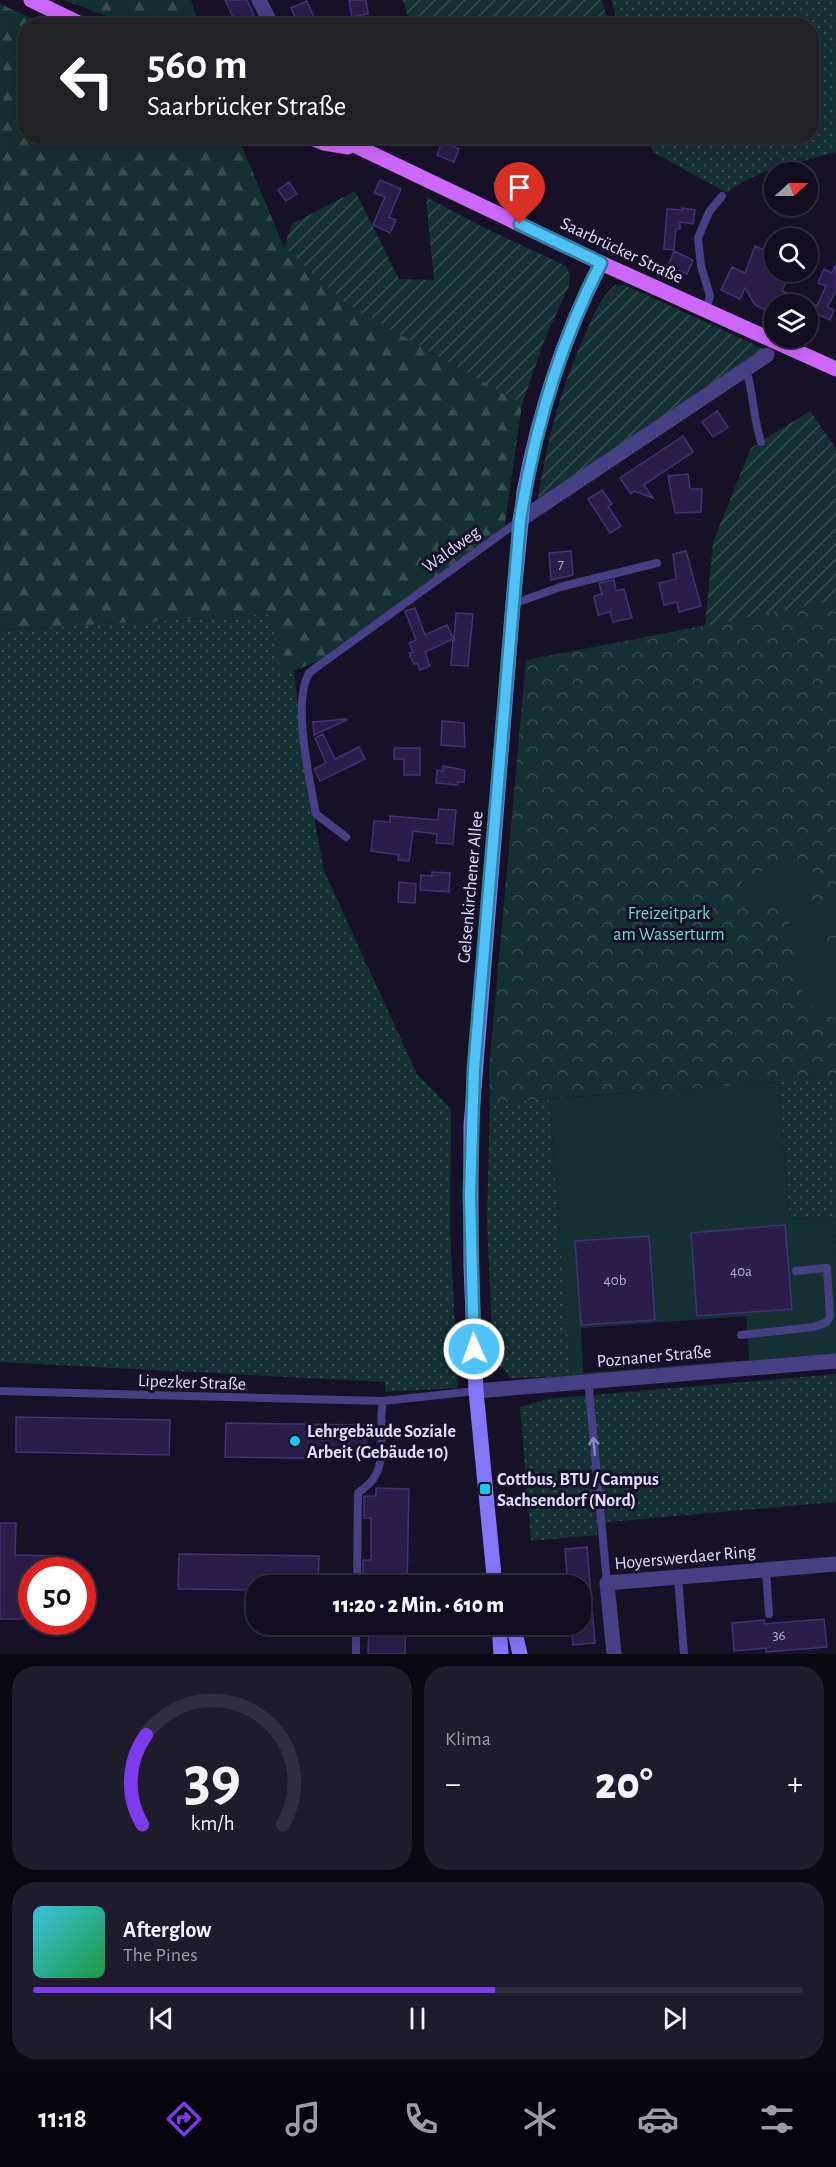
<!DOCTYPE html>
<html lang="de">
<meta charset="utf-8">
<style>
:root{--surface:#110d1e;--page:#1e1b2b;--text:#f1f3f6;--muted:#9c9ca4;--line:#302d3c;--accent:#7c3aed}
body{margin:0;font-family:"Alegreya Sans",sans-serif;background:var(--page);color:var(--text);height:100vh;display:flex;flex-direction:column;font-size:22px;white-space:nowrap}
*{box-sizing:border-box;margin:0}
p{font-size:20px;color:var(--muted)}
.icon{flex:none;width:33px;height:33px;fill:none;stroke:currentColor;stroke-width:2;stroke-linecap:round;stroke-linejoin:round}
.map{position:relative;height:1654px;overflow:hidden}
.panel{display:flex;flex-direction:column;gap:12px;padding:12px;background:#090710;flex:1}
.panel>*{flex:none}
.banner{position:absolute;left:18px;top:18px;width:801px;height:126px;border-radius:24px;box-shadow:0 3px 15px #0003,0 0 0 2px var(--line);background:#202124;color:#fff;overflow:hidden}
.needle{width:39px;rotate:69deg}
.tools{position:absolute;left:764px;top:162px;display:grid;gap:12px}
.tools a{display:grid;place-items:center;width:54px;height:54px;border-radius:50%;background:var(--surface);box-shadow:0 3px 15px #0003,0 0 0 2px var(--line);font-size:30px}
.speed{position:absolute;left:18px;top:1557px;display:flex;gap:12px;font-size:30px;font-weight:700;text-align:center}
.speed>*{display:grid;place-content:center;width:78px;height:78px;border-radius:50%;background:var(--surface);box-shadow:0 3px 15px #0003,0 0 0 2px var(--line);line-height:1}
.speed .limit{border:9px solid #d22;background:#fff;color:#111}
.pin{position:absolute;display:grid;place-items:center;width:51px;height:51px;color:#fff;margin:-62px -26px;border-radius:50% 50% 50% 0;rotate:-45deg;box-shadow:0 0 6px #0007}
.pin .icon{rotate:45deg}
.me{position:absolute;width:66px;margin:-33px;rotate:358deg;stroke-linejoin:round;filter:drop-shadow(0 0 4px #0008)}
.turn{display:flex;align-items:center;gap:21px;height:126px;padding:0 30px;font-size:27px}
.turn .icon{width:78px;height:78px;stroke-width:2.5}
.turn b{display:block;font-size:42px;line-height:51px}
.big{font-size:45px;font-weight:800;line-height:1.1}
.panel .card{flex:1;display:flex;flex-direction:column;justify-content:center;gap:9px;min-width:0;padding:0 21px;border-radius:24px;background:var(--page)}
.panel .dial{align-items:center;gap:0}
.dial svg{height:156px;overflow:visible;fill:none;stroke:var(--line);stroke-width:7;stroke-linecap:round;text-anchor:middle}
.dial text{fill:var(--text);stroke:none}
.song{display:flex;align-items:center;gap:18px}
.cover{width:72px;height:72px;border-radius:9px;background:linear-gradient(135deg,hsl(190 70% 55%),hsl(140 70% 35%))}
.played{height:6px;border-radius:3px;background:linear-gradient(90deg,var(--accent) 60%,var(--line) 60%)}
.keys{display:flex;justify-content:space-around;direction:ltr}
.heat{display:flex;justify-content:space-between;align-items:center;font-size:33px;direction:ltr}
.panel .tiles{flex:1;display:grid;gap:12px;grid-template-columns:1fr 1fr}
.card:last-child{grid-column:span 2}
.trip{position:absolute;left:246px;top:1575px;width:345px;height:60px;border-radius:24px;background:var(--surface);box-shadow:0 3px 15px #0003,0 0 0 2px var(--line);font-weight:800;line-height:60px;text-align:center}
.dock{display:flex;height:96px;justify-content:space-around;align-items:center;background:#07050c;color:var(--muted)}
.dock .icon{width:42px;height:42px}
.dock .selected{color:var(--accent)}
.dock b{font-size:27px;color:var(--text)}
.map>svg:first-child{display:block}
.grass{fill:url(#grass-dots)}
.forest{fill:url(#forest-firs)}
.park{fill:url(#park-crowns)}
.garden{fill:url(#garden-furrows)}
.pitch{fill:#153032;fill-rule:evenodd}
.building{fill:#2a1e48;stroke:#433173;stroke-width:1.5}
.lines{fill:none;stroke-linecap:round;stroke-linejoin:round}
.service{stroke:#473f84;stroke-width:8}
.minor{stroke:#473f84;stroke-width:15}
.secondary{stroke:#8376f8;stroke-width:15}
.primary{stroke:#cc67f8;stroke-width:15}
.oneway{stroke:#8c85ba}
.route-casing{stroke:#337fa1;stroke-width:15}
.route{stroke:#4fc3f7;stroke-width:10}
.poi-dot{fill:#10ccf4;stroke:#171128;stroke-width:2}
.labels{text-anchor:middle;stroke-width:6;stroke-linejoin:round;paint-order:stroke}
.number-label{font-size:15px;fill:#b3abd0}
.street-label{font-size:18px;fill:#e1dafd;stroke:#171128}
.park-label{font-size:18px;fill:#68dbc7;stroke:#171128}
.poi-label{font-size:18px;font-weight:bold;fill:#e1dafd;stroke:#171128;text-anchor:start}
</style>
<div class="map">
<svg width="836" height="1654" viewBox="0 0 836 1654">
<defs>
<pattern id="grass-dots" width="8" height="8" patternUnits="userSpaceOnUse" patternTransform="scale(1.5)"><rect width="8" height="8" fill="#153032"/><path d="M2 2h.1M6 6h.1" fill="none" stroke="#374d51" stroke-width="1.8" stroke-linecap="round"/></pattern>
<pattern id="forest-firs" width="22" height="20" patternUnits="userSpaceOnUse" patternTransform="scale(1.5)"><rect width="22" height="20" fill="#153032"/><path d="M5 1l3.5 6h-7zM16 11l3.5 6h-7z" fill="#374d51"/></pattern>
<pattern id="park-crowns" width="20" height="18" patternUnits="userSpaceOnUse" patternTransform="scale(1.5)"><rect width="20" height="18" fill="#153032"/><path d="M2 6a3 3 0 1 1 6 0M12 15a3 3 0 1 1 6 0" fill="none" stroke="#374d51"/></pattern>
<pattern id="garden-furrows" width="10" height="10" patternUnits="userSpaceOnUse" patternTransform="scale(1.5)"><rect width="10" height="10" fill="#153032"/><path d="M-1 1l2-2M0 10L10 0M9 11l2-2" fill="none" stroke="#374d51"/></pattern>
</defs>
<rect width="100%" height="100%" fill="#171128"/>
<path class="grass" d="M611 0H836V152C798 163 758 168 727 193L653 152 649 137 812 136V26L618 25Z
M271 614 281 675 294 669 302 751 324 871 417 1074 451 1109 450 1229 458 1388 385 1392V1382L0 1362V630Z
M836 1078V1253L832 1217 790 1219 778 1082Z
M549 1099 571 1376 511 1378 499 1365 493 1353 487 1222 490 1103Z
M836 1374V1502L597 1523V1535L531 1541 520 1407 547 1399Z"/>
<path class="forest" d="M63 0H191L199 25H132Z
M0 4 47 25 26 26V136L238 137 284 247 345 303 522 404 504 530 328 657 281 676 271 614 0 630Z"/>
<path class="park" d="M836 600V1078L490 1103 489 1069 526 660Z"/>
<path class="garden" d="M403 0H602L609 25H410Z
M355 191 399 279 434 280 426 197 481 226 566 266 570 275 569 286 544 341 522 404 345 303 284 247 292 224Z
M615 285 627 286 766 350 537 503C548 440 558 394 585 335 593 316 599 299 615 285Z
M810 411 836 448V600L705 626 713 542 751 448Z"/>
<path class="pitch" d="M810 860 818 893 748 909 740 876Z
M836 899V935L795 944 786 910Z
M836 940V1018C804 1013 797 983 793 956L801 947Z
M778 1082 790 1219 832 1217 836 1253V1355L571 1376 549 1099ZM785 1226 792 1309 697 1316 691 1233ZM648 1236 655 1319 582 1325 575 1242ZM746 1316 749 1360 583 1373 581 1328Z"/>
<path class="building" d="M225 0H247L254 15 236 24Z
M349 0H366L368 14 352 17Z
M307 1 314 17 298 24 291 8Z
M442 142 459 149 454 162 437 155Z
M500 172 517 179 512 192 494 185Z
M380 180 401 189 389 217 396 220 390 233 373 225 385 197 374 193Z
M289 182 297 194 286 201 278 190Z
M682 208 695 210 693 224 680 222V229H676L674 250 664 249 667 209 682 210Z
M755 246 774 254V272H790L782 291 817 306 826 286 818 283 824 269 832 273 836 264V291L827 307 834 310 830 320 817 314 808 338 807 304H774L765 310 755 305 745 288 740 299 721 290 732 267 745 273Z
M674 251 693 260 687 274 668 266Z
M717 411 728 427 713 437 702 422Z
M683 436 693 452 644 485 653 498 634 491 631 494 620 478Z
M688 474 690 489H702L701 512 675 513 668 476Z
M602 490 612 504 608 506 621 526 610 533 588 499Z
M571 551 573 575 551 580 549 553Z
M686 551 701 606 679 612 677 602 664 605 659 583 676 579 673 554Z
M614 580 616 591 624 589 632 618 613 622 610 612 598 615 594 596 602 594 599 583Z
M415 608 425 635 447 625 454 640 456 613 473 614 468 666 451 665 453 639 425 652 430 666 420 670 417 663 414 664 409 653 413 652 409 643 416 640 405 611Z
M346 719 347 720 314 735 313 722Z
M442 721 464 723 465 747 441 745Z
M323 734 335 759 359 747 365 759 320 781 314 769 326 763 315 738Z
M394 748H420V775H404V759H394Z
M443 766 465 770 464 782H458V785L436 783 437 770 443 771Z
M439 809 456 810 453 844 436 843 437 834 413 831 409 861 398 860 399 855 371 851 374 821 390 822V816L438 820Z
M432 872 450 873 449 892 420 890 421 875 432 876Z
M399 882 416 884 415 903 398 902Z
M785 1225 792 1309 697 1316 691 1233Z
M649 1236 655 1320 581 1325 575 1241Z
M16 1417 170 1420 169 1455 16 1452Z
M226 1423 366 1425 365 1459 225 1457Z
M376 1488 409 1489 407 1586H370V1582H363V1560H371V1518H364V1496H376Z
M0 1523H16L15 1555 57 1556V1570H32V1619H0Z
M587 1547 595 1643 573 1645 571 1624H580V1586H568L565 1549Z
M179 1554 319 1556 318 1586H256V1590L178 1589Z
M824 1619 827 1647 766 1652V1648L734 1651 732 1623 764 1620 765 1624Z
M369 1624H406L405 1654H368Z"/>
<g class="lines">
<path class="service" d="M706 310 710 296 701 266 698 238 709 212 722 196
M746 370C754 394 753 418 761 442
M513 604 560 587 657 563
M346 837 316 814C310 781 291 700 310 672L519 521
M741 1335 814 1327 827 1322 830 1316 827 1268 796 1271
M591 1382 589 1390 607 1583
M0 1391 383 1401 476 1391
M766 1570 769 1614
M678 1577 684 1654
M357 1586 358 1493C364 1488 372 1483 375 1476 387 1456 378 1424 383 1401
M356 1654V1624"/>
<path class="minor" d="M259 0 272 26
M520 520 767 355
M476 1391 836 1361
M614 1654 607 1583 836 1564"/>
<path class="secondary" d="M495 1586 476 1391 471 1265V1126L513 604 524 492C539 413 564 335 601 263
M499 1624 501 1654
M513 1624 520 1654"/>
<path class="primary" d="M31 0 85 26
M307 136 324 143 348 147
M335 136 601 263 836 369"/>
</g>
<defs><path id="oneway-shaft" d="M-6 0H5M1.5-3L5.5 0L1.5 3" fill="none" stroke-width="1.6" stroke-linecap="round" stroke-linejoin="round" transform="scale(1.5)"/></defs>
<use class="oneway" href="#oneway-shaft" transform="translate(594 1446) rotate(-95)"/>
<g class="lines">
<g class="route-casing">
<path id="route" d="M474 1349 470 1195 474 1069 520 520C534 431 559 344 601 263L520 224"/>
</g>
<use href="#route" class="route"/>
</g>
<g class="poi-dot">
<circle cx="295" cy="1441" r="6"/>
<rect x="479" y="1483" width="12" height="12" rx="3"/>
</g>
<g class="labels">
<g class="number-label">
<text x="561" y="569">7</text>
<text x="741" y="1276">40a</text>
<text x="615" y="1285">40b</text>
<text x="779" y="1640">36</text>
</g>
<g class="street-label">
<text transform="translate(622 250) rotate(25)" y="6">Saarbrücker Straße</text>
<text transform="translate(451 549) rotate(-36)" y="6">Waldweg</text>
<text transform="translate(470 887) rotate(-85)" y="6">Gelsenkirchener Allee</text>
<text transform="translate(654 1356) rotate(-5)" y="6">Poznaner Straße</text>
<text transform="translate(192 1382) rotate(2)" y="6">Lipezker Straße</text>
<text transform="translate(685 1557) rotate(-5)" y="6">Hoyerswerdaer Ring</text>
</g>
<g class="park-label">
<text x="669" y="919">Freizeitpark<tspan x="669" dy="21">am Wasserturm</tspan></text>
</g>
<g class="poi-label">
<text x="307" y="1437">Lehrgebäude Soziale<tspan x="307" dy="21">Arbeit (Gebäude 10)</tspan></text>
<text x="497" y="1485">Cottbus, BTU / Campus<tspan x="497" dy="21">Sachsendorf (Nord)</tspan></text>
</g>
</g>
</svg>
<div class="tools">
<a><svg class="needle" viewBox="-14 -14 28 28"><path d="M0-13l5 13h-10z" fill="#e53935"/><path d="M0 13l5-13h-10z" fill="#9c9ca4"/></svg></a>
<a><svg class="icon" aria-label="search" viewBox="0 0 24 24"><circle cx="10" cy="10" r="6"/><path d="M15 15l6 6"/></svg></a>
<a><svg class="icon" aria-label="layers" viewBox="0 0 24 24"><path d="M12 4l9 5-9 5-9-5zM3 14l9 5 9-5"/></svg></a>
</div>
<div class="speed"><div class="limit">50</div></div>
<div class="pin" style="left:520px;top:224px;background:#d93025"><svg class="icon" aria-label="arrive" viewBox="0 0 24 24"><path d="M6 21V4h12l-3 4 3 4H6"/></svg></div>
<svg class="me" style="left:474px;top:1349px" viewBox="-20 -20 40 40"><circle r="17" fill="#4fc3f7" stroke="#fff" stroke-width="3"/><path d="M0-11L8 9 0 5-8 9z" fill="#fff"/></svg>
<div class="trip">11:20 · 2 Min. · 610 m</div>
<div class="banner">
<div class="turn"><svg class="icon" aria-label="left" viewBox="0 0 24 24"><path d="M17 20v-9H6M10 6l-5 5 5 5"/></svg><div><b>560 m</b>Saarbrücker Straße</div></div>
</div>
</div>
<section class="panel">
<div class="tiles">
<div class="card dial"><svg viewBox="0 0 100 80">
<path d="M14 69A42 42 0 1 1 86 69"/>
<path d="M14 69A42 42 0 0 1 16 23" stroke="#7c3aed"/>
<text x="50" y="56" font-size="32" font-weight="700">39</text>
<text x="50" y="72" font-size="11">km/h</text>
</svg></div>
<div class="card"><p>Klima</p>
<div class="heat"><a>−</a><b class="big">20°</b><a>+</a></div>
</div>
<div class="card">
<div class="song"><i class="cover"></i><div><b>Afterglow</b><p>The Pines</p></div></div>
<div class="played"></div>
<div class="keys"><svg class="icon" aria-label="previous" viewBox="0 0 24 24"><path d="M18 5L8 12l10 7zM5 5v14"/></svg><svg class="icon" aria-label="pause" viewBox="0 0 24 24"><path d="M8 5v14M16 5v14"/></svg><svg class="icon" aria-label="next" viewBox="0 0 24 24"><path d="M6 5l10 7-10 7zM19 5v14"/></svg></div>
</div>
</div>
</section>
<nav class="dock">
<b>11:18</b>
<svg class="icon selected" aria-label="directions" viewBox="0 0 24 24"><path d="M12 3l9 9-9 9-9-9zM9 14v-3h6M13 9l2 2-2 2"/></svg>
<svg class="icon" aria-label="music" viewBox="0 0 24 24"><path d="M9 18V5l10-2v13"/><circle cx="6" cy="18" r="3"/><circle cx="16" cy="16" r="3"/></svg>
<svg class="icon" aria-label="phone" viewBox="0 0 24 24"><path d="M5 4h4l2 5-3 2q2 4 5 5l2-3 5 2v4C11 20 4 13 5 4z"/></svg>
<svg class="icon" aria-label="climate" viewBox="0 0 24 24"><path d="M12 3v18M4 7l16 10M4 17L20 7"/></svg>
<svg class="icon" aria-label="car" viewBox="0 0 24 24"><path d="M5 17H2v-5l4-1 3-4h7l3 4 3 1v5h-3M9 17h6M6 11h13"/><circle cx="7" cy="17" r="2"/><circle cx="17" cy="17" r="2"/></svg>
<svg class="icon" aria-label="filters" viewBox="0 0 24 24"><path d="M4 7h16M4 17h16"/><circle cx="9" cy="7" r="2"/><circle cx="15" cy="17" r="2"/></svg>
</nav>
